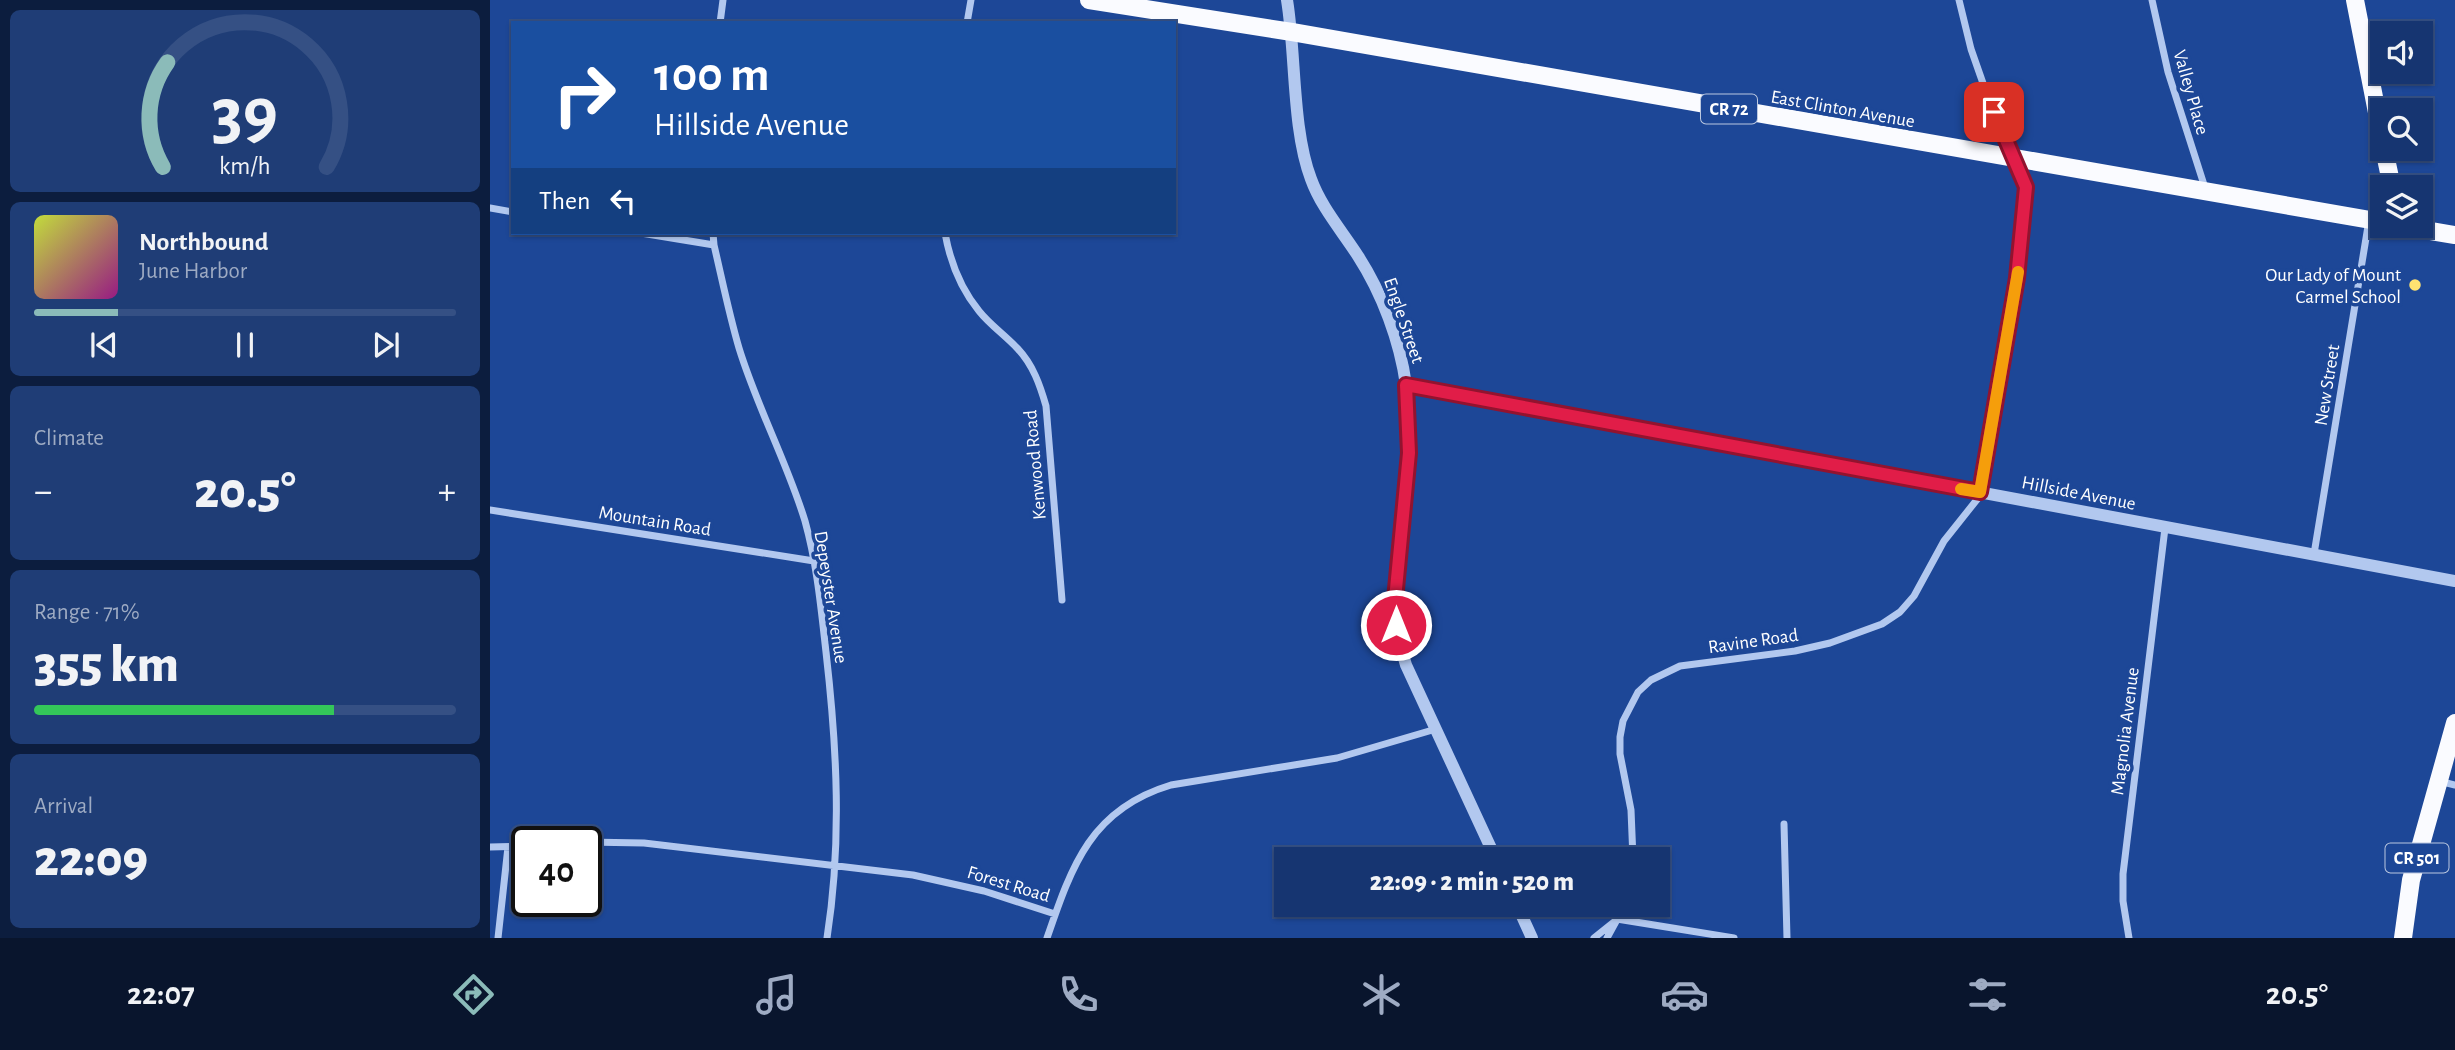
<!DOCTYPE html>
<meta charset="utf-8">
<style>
:root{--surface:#163571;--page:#1f3d76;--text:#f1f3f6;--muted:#9eabc3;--line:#355084;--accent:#8bbbb9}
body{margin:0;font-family:"Alegreya Sans",sans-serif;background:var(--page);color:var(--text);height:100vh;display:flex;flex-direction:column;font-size:26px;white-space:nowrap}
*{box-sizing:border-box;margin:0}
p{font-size:23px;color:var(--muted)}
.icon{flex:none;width:38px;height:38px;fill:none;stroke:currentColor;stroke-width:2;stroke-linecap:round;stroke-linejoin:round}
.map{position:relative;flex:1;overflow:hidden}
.panel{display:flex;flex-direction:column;gap:10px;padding:10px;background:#0c1d3e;width:490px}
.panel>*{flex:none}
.guide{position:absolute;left:21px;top:21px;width:665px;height:214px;border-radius:0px;box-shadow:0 2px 5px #0004,0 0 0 2px var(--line);background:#1a4fa0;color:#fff;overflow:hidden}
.buttons{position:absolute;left:1880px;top:21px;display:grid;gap:14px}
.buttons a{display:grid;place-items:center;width:63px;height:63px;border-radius:0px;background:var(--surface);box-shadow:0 2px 5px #0004,0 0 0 2px var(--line);font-size:35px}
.speed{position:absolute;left:21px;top:826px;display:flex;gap:14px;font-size:35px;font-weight:700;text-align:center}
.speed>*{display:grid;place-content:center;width:91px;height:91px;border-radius:50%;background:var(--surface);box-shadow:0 2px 5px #0004,0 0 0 2px var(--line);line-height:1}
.speed .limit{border:4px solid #111;border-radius:10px;background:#fff;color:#111}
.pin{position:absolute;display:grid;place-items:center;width:60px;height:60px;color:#fff;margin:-30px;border-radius:14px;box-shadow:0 4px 10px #0006}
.me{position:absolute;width:77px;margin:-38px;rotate:0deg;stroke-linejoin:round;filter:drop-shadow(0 0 5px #0008)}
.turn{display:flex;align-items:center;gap:24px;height:147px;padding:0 28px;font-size:32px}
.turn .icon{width:91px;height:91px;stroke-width:2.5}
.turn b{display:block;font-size:49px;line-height:60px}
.then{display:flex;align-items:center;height:66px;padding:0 28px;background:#0003;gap:14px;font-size:26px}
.big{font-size:52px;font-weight:800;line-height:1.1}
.panel .tile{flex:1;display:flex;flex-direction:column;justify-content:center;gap:10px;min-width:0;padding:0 24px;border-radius:10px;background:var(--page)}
.panel .dial{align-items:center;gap:0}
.dial svg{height:182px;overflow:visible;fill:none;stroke:var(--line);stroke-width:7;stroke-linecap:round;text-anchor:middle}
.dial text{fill:var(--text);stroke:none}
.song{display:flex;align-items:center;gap:21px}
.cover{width:84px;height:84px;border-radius:10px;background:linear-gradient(135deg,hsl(70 70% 55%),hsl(310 70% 35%))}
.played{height:7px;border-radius:4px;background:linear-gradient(90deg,var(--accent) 20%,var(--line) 20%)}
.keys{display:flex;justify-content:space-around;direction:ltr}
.heat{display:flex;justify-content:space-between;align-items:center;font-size:38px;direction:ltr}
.charge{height:10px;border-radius:5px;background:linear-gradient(90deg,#34c759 71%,var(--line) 0)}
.trip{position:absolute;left:784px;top:847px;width:396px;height:70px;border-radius:0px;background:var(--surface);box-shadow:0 2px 5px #0004,0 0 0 2px var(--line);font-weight:800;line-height:70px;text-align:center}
.menu{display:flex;height:112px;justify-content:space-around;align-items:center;background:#09152d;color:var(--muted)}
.menu .icon{width:49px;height:49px}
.menu .on{color:var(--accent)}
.menu b{font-size:32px;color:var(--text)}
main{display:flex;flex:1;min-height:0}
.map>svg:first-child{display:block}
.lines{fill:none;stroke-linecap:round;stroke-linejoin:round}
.minor{stroke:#b2c8ef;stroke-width:7}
.tertiary{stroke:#b2c8ef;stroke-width:12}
.primary{stroke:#fafbff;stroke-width:18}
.route-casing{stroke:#92132f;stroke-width:18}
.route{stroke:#e11d48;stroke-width:12}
.slow{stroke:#f59e0b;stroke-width:12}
.poi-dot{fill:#fee271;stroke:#1d4797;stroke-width:2.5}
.labels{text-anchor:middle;stroke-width:7;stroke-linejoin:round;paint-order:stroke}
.shield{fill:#1d4797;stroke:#bbc8e0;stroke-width:2}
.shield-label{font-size:18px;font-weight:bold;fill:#fff}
.street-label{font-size:19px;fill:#fff;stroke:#1d4797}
.poi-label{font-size:19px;fill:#fff;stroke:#1d4797;text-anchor:end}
</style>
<main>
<section class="panel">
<div class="tile dial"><svg viewBox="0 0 100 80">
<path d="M14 69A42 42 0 1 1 86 69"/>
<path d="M14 69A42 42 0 0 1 16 23" stroke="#8bbbb9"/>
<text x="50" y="56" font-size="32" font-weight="700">39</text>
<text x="50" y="72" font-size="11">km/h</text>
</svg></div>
<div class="tile">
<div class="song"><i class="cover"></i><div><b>Northbound</b><p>June Harbor</p></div></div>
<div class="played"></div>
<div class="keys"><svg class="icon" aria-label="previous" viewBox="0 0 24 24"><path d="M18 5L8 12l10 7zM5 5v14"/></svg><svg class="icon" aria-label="pause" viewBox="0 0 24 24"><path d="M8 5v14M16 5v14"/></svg><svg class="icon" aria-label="next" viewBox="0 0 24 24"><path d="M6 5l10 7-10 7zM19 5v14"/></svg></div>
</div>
<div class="tile"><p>Climate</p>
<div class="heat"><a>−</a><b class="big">20.5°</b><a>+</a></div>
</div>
<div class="tile"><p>Range · 71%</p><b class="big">355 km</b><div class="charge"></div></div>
<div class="tile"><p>Arrival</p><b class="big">22:09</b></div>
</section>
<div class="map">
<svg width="1965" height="938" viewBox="0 0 1965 938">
<rect width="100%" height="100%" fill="#1d4797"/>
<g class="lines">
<path class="minor" d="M1662 0 1678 72 1716 191
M230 23 233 0
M477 23 481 0
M0 208 23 212
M151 233 224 245
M223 233 224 245C232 279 239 314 249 348 267 407 297 462 315 521 327 564 331 608 336 652 347 748 352 842 337 938
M455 233C460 261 471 289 489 311 500 325 515 335 528 349 543 365 550 385 556 406L572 600
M0 510 324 561
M1824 554 1879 220
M1949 781 1965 785
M1294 824 1297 938
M96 842 154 843 423 875 494 891 565 914
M0 847 37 846
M1143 859 1141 810 1130 754V737L1133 721 1148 692 1161 680 1190 666 1305 651 1340 643 1392 624 1410 612 1424 596 1454 541 1489 497 1527 278 1536 187 1495 89 1481 49 1469 0
M1127 919 1244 938
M8 938 18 847
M557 938C582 865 601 809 681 785L847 758 946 729
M1104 938 1124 922
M1117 938 1135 905
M1639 938 1633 901V874L1675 528"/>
<path class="tertiary" d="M797 0C806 55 802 129 821 179 831 207 852 231 868 256 892 293 910 341 916 385 923 436 918 489 912 539 909 563 903 590 905 613 906 631 911 648 916 665L1006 859
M916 385 1965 581
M1027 905 1042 938"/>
<path class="primary" d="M599 0 802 32 1892 222
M1865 0 1892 138
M1894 149 1902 187
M1911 226 1965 235
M1913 938 1921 880 1965 723"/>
</g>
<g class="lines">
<g class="route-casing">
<path id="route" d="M906 625 904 610 919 453 916 385 1490 492 1527 278 1536 187 1504 112"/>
</g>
<use href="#route" class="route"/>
<path class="slow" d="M1471 489 1490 492 1528 272"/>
</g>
<circle class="poi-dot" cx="1925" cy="285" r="7"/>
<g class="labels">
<g class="shield">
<rect x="1211" y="94.5" width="56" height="29" rx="5"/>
<rect x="1895.5" y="843.5" width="63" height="29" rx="5"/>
</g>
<g class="shield-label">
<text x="1239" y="115">CR 72</text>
<text x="1927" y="864">CR 501</text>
</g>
<g class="street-label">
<text transform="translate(1702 92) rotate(74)" y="7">Valley Place</text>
<text transform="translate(1353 108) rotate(10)" y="7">East Clinton Avenue</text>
<text transform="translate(915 320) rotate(71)" y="7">Engle Street</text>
<text transform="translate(1836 385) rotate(-81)" y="7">New Street</text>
<text transform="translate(544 465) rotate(-95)" y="7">Kenwood Road</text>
<text transform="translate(1589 492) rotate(11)" y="7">Hillside Avenue</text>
<text transform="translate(165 520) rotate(9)" y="7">Mountain Road</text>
<text transform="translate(342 597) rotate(81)" y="7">Depeyster Avenue</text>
<text transform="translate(1263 640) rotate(-8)" y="7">Ravine Road</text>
<text transform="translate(1634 731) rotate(-83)" y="7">Magnolia Avenue</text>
<text transform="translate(519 883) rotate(17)" y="7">Forest Road</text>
</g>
<g class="poi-label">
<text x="1911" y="281">Our Lady of Mount<tspan x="1911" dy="22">Carmel School</tspan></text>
</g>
</g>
</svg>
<div class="buttons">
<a><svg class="icon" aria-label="sound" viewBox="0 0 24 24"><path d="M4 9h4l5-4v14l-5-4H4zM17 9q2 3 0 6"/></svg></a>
<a><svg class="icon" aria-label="search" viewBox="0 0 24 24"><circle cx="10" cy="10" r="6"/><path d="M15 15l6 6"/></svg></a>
<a><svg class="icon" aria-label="layers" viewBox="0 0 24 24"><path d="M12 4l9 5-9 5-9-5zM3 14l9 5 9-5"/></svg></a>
</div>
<div class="speed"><div class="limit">40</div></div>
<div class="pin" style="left:1504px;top:112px;background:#d93025"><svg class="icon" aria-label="arrive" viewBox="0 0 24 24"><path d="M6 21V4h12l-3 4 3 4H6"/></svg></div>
<svg class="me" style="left:906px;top:625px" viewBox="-20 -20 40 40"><circle r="17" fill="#e11d48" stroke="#fff" stroke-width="3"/><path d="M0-11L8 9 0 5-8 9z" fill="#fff"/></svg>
<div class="trip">22:09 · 2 min · 520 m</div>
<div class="guide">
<div class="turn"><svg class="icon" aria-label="right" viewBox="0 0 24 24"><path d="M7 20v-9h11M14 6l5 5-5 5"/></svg><div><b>100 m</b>Hillside Avenue</div></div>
<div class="then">Then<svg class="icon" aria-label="left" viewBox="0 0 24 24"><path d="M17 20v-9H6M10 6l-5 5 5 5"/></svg></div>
</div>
</div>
</main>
<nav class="menu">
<b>22:07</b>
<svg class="icon on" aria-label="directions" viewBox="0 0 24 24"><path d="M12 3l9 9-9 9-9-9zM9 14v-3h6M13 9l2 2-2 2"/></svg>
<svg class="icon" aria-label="music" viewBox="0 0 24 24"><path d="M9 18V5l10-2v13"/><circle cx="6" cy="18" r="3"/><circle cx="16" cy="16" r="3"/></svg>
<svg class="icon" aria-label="phone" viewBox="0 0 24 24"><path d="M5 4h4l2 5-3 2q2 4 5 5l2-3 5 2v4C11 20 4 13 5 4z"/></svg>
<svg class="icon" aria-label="climate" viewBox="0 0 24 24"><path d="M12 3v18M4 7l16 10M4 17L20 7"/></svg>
<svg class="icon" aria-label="car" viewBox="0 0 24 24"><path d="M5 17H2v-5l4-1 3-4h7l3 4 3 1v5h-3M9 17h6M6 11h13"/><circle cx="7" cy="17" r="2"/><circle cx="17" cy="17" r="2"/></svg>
<svg class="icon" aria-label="filters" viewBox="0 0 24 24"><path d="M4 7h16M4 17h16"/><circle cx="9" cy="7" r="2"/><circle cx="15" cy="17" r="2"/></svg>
<b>20.5°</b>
</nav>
